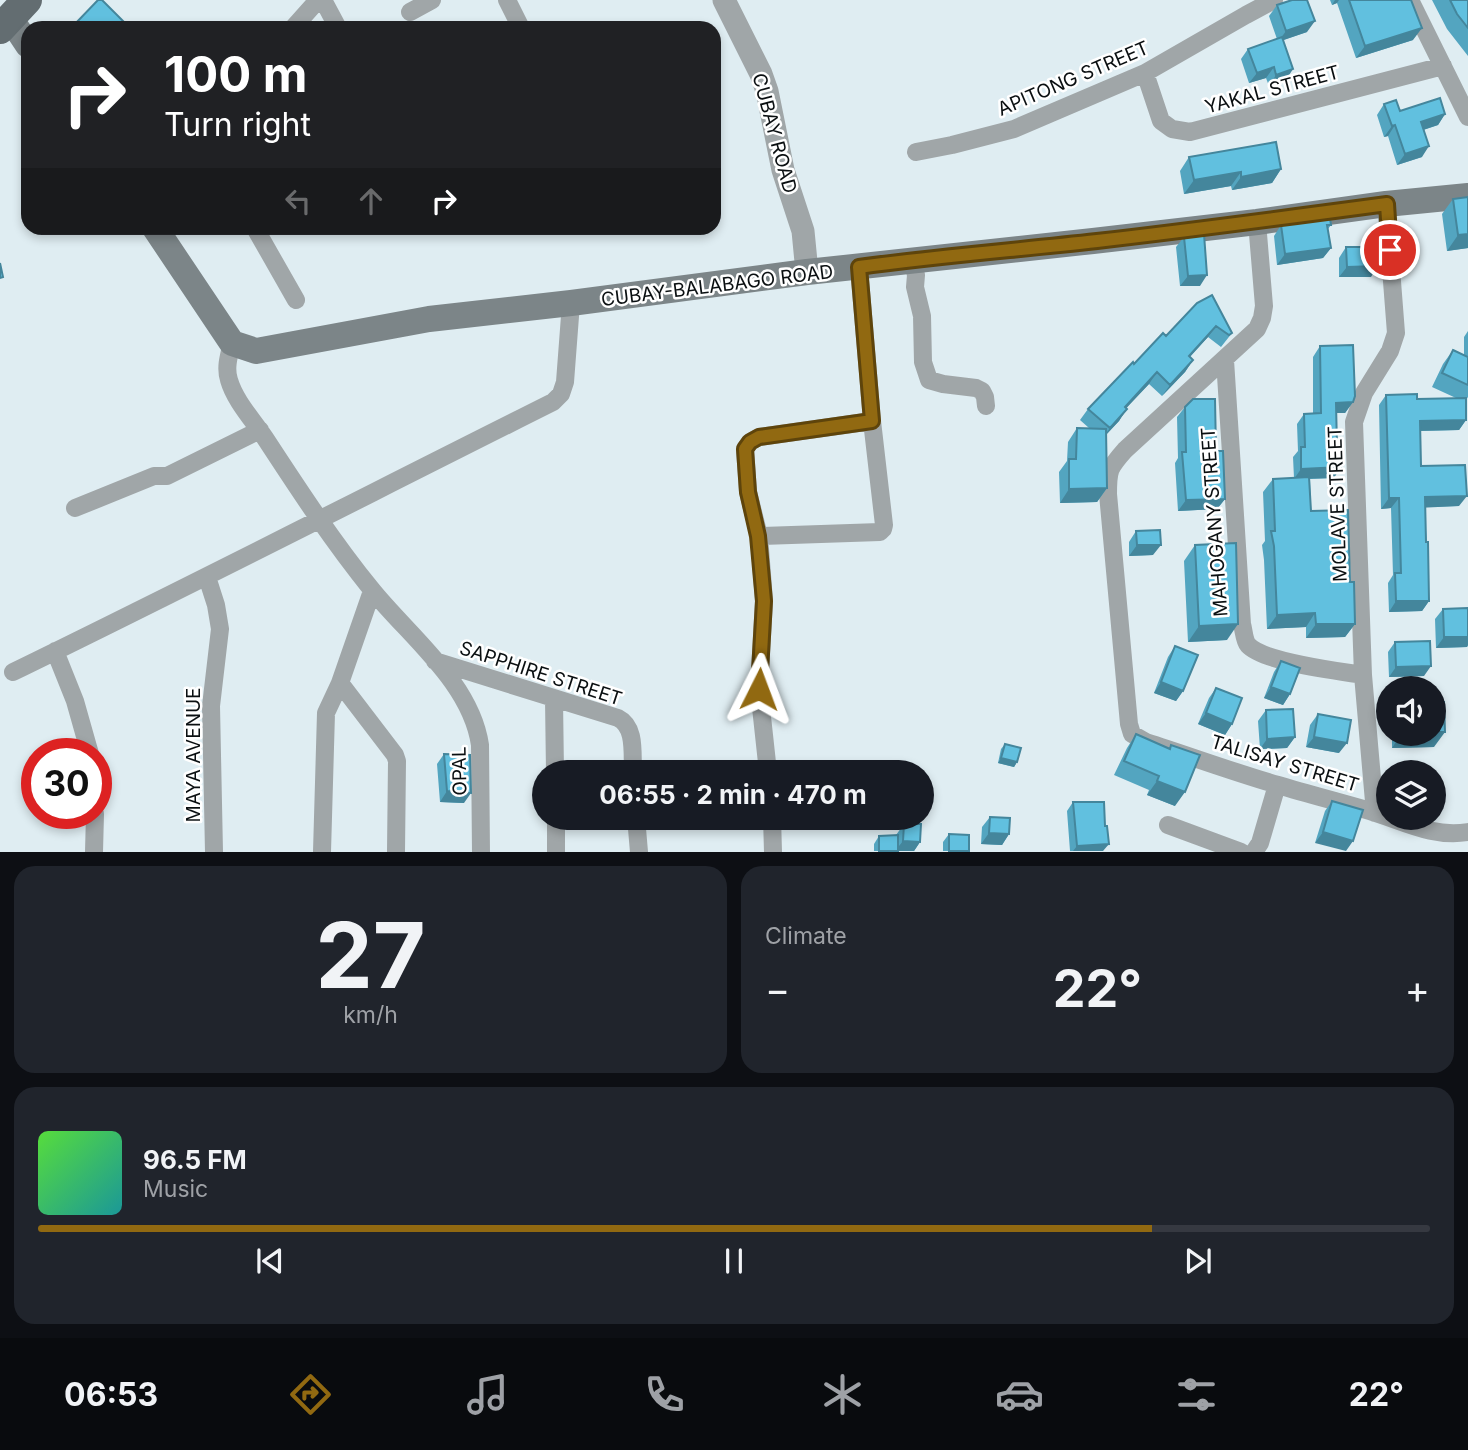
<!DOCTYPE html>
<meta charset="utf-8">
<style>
:root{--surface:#171b24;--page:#20242c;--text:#f1f3f6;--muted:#9ea1a6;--line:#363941;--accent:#916911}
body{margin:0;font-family:Inter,sans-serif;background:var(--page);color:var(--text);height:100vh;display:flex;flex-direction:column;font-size:26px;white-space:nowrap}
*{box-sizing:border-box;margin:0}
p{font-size:23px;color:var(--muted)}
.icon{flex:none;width:38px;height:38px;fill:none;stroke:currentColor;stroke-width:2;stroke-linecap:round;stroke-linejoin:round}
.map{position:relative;height:852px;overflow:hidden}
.details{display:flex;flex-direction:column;gap:14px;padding:14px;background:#0d0f14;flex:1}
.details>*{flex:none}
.top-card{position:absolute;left:21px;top:21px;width:700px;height:214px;border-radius:21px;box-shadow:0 4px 10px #0003;background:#202124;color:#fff;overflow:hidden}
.buttons{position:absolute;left:1376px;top:676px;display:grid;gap:14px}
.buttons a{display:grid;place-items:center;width:70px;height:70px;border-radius:50%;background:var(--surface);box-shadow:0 4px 10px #0003;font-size:35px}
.speed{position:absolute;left:21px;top:738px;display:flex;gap:14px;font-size:35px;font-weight:700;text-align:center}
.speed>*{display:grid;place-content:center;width:91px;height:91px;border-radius:50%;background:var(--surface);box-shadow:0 4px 10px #0003;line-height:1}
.speed .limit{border:10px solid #d22;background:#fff;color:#111}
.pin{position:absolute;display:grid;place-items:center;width:60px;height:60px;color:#fff;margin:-30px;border:4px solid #fff;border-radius:50%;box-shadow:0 2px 7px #0007}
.me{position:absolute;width:77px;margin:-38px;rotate:3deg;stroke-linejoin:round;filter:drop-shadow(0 0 5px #0008)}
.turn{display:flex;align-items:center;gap:24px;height:147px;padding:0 28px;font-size:32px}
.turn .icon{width:91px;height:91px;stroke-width:2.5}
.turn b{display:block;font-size:49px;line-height:60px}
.lanes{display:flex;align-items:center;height:66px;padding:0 28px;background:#0003;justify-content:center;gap:35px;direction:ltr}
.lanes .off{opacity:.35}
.big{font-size:52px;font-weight:700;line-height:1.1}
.details .widget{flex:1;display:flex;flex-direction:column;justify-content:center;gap:10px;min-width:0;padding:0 24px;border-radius:21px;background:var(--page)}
.details .dial{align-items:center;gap:0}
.dial b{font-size:91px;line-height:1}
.song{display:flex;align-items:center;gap:21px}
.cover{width:84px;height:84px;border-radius:10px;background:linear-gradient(135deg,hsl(110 70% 55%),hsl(180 70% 35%))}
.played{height:7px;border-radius:4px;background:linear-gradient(90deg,var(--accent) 80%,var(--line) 80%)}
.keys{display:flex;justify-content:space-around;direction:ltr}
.heat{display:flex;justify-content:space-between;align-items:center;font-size:38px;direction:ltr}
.details .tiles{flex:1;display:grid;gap:14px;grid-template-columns:1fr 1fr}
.widget:last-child{grid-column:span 2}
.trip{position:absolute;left:532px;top:760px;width:402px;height:70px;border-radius:35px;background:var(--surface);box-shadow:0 4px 10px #0003;font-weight:700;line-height:70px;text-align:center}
.tabs{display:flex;height:112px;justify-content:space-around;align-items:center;background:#090b0e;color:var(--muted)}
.tabs .icon{width:49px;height:49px}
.tabs .selected{color:var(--accent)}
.tabs b{font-size:32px;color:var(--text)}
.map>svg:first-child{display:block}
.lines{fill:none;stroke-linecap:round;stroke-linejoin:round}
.minor{stroke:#a0a6a8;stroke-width:18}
.tertiary{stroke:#a0a6a8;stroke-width:23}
.secondary{stroke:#7c8588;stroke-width:26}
.primary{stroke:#636d71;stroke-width:30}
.wall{fill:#53a5c0}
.shaded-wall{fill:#44869c}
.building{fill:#61c0df;stroke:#44869c;stroke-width:2}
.route-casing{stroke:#5e440b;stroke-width:18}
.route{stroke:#916911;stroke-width:12}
.labels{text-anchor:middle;stroke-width:5;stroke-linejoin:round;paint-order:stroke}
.street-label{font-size:19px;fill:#0a0f11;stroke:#fff}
</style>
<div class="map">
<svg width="1468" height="852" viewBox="0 0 1468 852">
<rect width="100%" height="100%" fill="#dfedf2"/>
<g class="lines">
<path class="minor" d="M323 0 338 28
M507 0 521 28
M1410 0 1468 117
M410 12 432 0
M293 28 318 0
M1145 73 1161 121 1172 129 1190 132 1443 66
M916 152 952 145 1014 129 1145 73 1246 15 1274 0
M1257 222 1264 306 1262 318 1257 329 1125 450C1109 468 1108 470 1108 494L1129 724 1132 734 1146 742C1190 756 1233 772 1278 785 1308 794 1339 802 1370 811 1403 821 1433 838 1468 832
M255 228 296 300
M912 260 916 275 915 287 922 316 923 362 929 380 943 384 976 388 982 391 985 397 986 406
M232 343C229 355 225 368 229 380 235 401 253 420 265 438 299 490 333 542 372 590 410 637 471 683 480 745L481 852
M1225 360 1242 624C1244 631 1244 640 1248 645 1263 662 1338 671 1363 675
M75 508 154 476H167L260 430
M759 536 880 532 883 529 884 525 872 421 859 267
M207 577 216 605 220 629 211 706 214 852
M55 651 75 701 90 754
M435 661 618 718C636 727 632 753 633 772
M13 672C194 584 373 492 553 402L561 394 565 382 571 303
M340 683 395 755 397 761 396 852
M554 699 555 772
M768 772 759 689 764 601 759 536 748 492 745 449 750 442 759 437 872 421
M1375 813 1363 675 1354 422 1364 393 1390 351 1396 333 1386 204
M556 817V852
M636 817 639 852
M772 817 773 852
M1168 825 1241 852
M94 852 95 814
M322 852 326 713 340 683 372 591
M1254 852 1260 843 1277 785"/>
<path class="tertiary" d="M724 0 761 74 767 91 783 170 803 231 807 272"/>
<path class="secondary" d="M10 18 28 45
M155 228 232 343 256 351 429 319 571 303 807 272 1093 241 1257 222 1386 204 1468 196"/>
<path class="primary" d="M0 29 27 0"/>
</g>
<path class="wall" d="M1330 0H1411L1413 40 1356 58 1337 3 1332 5Z
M1432 0H1468V56L1447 29Z
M1277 5 1307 32 1283 40 1286 80 1269 86 1266 78 1249 83 1241 59 1248 49 1277 39 1269 16Z
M1384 104 1400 111 1445 114 1438 125 1423 130 1422 157 1397 165 1388 136 1384 137 1377 115Z
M1189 157 1281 169 1272 183 1232 190 1231 186 1184 194 1180 171Z
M1468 197V248L1447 251 1442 214 1453 199Z
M1281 225H1331L1328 229 1331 248 1323 258 1277 265 1274 236Z
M1184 237 1200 286H1180L1176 247Z
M1346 247 1371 277H1339V258Z
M1197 303 1232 333 1221 347 1208 337 1190 357 1193 360 1185 372 1162 396 1149 384 1126 408 1119 421 1106 435 1107 488 1097 502 1060 503 1059 472 1067 461 1068 442 1077 428H1089L1080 420 1088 409 1134 364 1166 336Z
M1468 331V397L1466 400V420L1459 430 1420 431 1421 466 1459 506 1425 507 1429 601 1422 611 1389 612 1388 583 1393 575 1391 508 1381 509 1379 405 1386 395 1417 399 1456 398 1432 387 1443 364 1453 350 1464 355V337Z
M1320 346 1353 402 1345 413H1336L1334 478 1310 479 1311 511 1350 582 1355 624 1345 637 1306 638V627L1267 629 1264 560 1262 545 1265 541 1263 492 1273 479 1294 478 1293 457 1298 451 1297 424 1304 414H1313V357Z
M1185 407 1216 451 1225 499 1217 509 1178 511 1175 463 1178 458 1177 417Z
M1136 531 1153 555 1129 556V542Z
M1195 545 1227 640 1188 642 1184 561Z
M1468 608V645L1467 647 1436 648 1435 619 1443 609Z
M1395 642 1424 676 1389 677 1388 652Z
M1175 646 1183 691 1176 701 1154 693 1168 657Z
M1281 661 1290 694 1283 705 1264 698 1274 672Z
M1216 688 1232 724 1225 735 1198 724 1209 698Z
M1266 710 1295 737 1287 748 1260 749 1258 721Z
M1318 714 1339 753 1306 747 1310 725Z
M1392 733H1433L1434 747 1392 748Z
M1136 734 1169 748 1171 745 1175 806 1147 795 1149 790 1114 775 1127 748Z
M1005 744 1017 762 1014 767 998 763 1001 749Z
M444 754 464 803 440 802 437 764Z
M1332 801 1363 810 1315 843 1325 811Z
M1073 802 1103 851H1070L1067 811Z
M990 817 1009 834 1002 845 981 844 982 827Z
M904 824 920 842 914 851H874V844L879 836 896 835Z
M949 834 969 851H943V842Z"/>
<path class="shaded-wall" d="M1335 0H1339L1337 3 1332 5Z
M1315 21 1307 32 1278 42 1286 31Z
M1422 28 1413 40 1356 58 1365 46Z
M1274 67 1266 78 1249 83 1257 73Z
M1293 69 1286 80 1269 86 1276 75Z
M1445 114 1438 125 1414 133 1421 122Z
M1395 125 1388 136 1384 137 1392 126Z
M1429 146 1422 157 1397 165 1405 154Z
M1281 169 1272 183 1232 190 1241 177Z
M1241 172 1231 186 1184 194 1194 180Z
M1468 234V248L1447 251 1458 235Z
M1331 248 1323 258 1277 265 1285 254Z
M1378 266 1371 277H1339L1347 267Z
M1207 275 1200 286H1180L1188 276Z
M1216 326 1208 337 1180 367 1189 356Z
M1193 360 1185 372 1162 396 1170 385Z
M1157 372 1149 384 1117 418 1125 407Z
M1353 402 1345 413H1328L1336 403Z
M1127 409 1119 421 1101 440 1110 428Z
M1466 420 1459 430 1413 431 1420 421Z
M1341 467 1334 478 1294 479 1301 469Z
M1107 488 1097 502 1060 503 1069 489Z
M1467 496 1459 506 1417 508 1425 497Z
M1389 498H1399L1391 508 1381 509Z
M1225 499 1217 509 1178 511 1186 500Z
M1137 545H1161L1153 555 1129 556Z
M1396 601H1429L1422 611 1389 612Z
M1315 613 1306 627 1267 629 1277 615Z
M1238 624 1227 640 1188 642 1199 626Z
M1316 624H1355L1345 637 1306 638Z
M1444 637H1468V645L1467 647 1436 648Z
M1431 666 1424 676 1389 677 1396 667Z
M1161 682 1183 691 1176 701 1154 693Z
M1271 687 1290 694 1283 705 1264 698Z
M1206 713 1232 724 1225 735 1198 724Z
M1433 732H1445L1434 747 1392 748 1402 733H1433Z
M1295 737 1287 748 1260 749 1267 739Z
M1314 737 1347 743 1339 753 1306 747Z
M1001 758 1017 762 1014 767 998 763Z
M1157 781 1185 792 1175 806 1147 795Z
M447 791 471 793 464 803 440 802Z
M1323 832 1353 841 1346 851 1315 843Z
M989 833 1009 834 1002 845 981 844Z
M903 841 920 842 914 851H895Z
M1109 844 1103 851H1073L1077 846Z"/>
<path class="building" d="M98 0H102L130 28H75L73 26Z
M1292 0H1307L1315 21 1286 31 1277 5Z
M1349 0H1411L1422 28 1365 46Z
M1450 0H1468V28L1457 14Z
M1282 37 1293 69 1276 75 1274 67 1257 73 1248 49Z
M1440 98 1445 114 1421 122 1429 146 1405 154 1395 125 1392 126 1384 104 1396 100 1400 111Z
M1276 142 1281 169 1241 177V172L1194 180 1189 157Z
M1468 197V234L1458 235 1453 199Z
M1330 218 1331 225H1327L1331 248 1285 254 1281 225Z
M1204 234 1207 275 1188 276 1184 237Z
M1346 247H1378V266L1347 267Z
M0 263 3 277 0 278Z
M1212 295 1232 333 1229 335 1216 326 1189 356 1193 360 1170 385 1157 372 1125 407 1127 409 1110 428 1088 409 1133 362 1134 364 1163 333 1166 336 1197 303Z
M1353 345 1355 396 1353 402 1336 403 1337 446H1341V467L1301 469V447H1305L1304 414 1321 413 1320 346Z
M1453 350 1468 357V385L1442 373Z
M1417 394V399L1466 398V420L1420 421 1421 466 1465 465 1467 496 1425 497 1426 542H1428L1429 601H1396L1395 573H1401L1399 498H1389L1386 395Z
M1193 399H1215L1216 451H1223L1225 499 1186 500 1182 452H1186L1185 407Z
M1077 428 1106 429 1107 488 1069 489V459H1076Z
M1309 477 1311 511 1348 510 1350 582H1354L1355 624H1316L1315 613 1277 615 1274 546 1271 531H1275L1273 479Z
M1160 530 1161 545H1137L1136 531Z
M1236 543 1238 624 1199 626 1195 545Z
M1468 608V637H1444L1443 609Z
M1430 641 1431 666 1396 667 1395 642Z
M1175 646 1198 655 1183 691 1161 682Z
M1281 661 1300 668 1290 694 1271 687Z
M1216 688 1242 698 1232 724 1206 713Z
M1433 702H1444L1445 732H1433Z
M1293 709 1295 737 1267 739 1266 710Z
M1318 714 1351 720 1347 743 1314 737Z
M1136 734 1170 749 1171 745 1200 755 1185 792 1157 781 1159 776 1124 761Z
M1005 744 1021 748 1017 762 1001 758Z
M444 754 470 755 471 793 447 791Z
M1332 801 1363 810 1353 841 1323 832Z
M1073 802H1104L1105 826H1107L1109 844 1077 846Z
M990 817 1010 818 1009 834 989 833Z
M904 824H921L920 842 903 841Z
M949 834 969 835V851H949Z
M898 835V851H879V836Z"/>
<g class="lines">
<g class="route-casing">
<path id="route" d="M759 689 764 601 758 536 748 492 745 449 750 442 759 437 872 421 859 267C938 256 1017 250 1097 241 1193 230 1290 217 1387 204L1390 250"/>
</g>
<use href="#route" class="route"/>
</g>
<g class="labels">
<g class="street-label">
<text transform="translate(1073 78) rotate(-23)" y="7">APITONG STREET</text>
<text transform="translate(1272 89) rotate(-15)" y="7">YAKAL STREET</text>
<text transform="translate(775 133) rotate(75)" y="7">CUBAY ROAD</text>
<text transform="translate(717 285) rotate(-7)" y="7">CUBAY-BALABAGO ROAD</text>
<text transform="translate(1337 504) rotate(-92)" y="7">MOLAVE STREET</text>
<text transform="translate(1214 522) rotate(-94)" y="7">MAHOGANY STREET</text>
<text transform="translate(541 673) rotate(18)" y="7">SAPPHIRE STREET</text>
<text transform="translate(193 755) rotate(-90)" y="7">MAYA AVENUE</text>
<text transform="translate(1285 763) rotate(17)" y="7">TALISAY STREET</text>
<text transform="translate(459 771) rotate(-91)" y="7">OPAL</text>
</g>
</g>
</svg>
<div class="buttons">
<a><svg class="icon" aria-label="sound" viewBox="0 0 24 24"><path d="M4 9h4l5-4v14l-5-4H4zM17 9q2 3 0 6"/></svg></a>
<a><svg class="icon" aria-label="layers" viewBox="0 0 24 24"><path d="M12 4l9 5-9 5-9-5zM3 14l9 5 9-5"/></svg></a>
</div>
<div class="speed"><div class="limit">30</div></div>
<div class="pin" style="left:1390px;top:250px;background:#d93025"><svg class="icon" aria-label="arrive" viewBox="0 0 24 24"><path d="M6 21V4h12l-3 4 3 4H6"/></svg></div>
<svg class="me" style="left:759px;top:689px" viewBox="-20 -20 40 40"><path d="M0-17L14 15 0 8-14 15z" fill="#916911" stroke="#fff" stroke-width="4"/></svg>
<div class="trip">06:55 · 2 min · 470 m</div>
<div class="top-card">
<div class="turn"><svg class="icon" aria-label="right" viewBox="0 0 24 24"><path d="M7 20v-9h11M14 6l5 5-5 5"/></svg><div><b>100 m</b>Turn right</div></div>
<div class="lanes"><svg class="icon off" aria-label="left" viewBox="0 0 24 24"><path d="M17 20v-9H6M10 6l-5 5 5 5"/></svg><svg class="icon off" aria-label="ahead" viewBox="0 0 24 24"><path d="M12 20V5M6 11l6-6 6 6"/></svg><svg class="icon" aria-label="right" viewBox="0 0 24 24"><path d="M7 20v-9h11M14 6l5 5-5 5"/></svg></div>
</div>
</div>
<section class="details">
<div class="tiles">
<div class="widget dial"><b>27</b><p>km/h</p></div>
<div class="widget"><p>Climate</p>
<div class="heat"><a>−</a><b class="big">22°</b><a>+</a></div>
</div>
<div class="widget">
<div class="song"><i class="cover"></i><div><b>96.5 FM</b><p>Music</p></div></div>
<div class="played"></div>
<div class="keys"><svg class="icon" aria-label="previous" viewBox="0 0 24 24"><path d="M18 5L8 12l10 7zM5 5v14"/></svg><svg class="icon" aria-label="pause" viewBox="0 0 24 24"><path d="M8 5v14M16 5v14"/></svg><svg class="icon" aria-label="next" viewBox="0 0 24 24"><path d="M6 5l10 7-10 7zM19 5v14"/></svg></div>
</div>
</div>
</section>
<nav class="tabs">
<b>06:53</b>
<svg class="icon selected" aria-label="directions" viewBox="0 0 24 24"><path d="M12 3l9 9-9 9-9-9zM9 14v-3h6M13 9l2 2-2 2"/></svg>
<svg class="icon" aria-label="music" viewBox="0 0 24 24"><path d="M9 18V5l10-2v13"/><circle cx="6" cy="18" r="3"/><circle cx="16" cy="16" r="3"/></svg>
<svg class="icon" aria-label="phone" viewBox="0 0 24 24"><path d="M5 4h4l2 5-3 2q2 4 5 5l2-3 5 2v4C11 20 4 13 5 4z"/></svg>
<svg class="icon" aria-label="climate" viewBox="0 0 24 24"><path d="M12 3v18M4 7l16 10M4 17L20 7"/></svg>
<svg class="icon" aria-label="car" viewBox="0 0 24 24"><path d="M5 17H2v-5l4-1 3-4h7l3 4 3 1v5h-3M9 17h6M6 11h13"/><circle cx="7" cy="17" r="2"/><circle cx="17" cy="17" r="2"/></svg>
<svg class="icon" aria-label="filters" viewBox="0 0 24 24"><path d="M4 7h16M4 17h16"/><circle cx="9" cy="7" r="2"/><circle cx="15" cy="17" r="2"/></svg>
<b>22°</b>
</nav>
